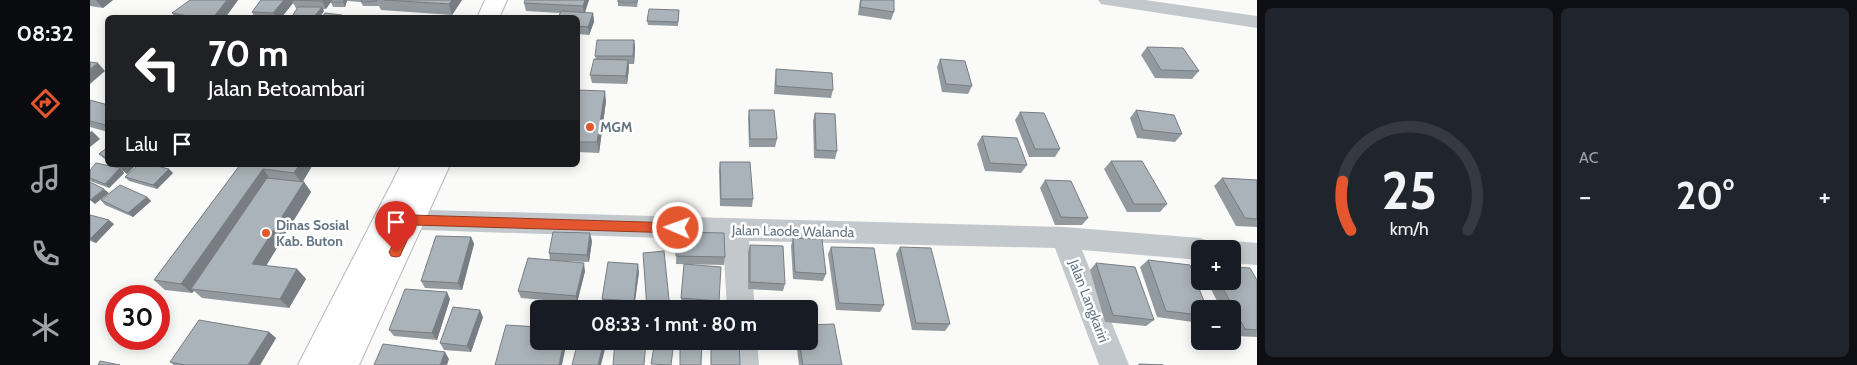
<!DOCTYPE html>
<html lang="id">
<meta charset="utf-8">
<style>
:root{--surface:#171b24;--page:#20242c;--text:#f1f3f6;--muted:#9ea1a6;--line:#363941;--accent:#e4572e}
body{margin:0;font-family:Cabin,sans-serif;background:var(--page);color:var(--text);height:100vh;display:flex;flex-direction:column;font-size:19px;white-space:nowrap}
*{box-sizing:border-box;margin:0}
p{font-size:16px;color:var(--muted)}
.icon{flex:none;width:28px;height:28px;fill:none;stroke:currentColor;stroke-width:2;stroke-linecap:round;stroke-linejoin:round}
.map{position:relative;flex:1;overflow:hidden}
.side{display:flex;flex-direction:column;gap:8px;padding:8px;background:#0d0f14;width:600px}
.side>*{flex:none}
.top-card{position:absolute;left:15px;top:15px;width:475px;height:152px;border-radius:8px;box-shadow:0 2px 12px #0003;background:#202124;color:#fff;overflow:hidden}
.buttons{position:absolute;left:1101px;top:240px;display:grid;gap:10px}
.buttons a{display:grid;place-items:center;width:50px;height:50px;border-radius:8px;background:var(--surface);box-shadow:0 2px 12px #0003;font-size:25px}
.speed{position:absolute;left:15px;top:285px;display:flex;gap:10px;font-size:25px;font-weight:700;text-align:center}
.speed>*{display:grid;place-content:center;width:65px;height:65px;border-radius:50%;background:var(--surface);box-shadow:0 2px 12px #0003;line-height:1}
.speed .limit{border:8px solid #d22;background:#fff;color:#111}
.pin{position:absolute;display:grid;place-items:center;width:42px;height:42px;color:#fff;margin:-51px -21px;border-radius:50% 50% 50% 0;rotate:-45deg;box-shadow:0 0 5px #0007}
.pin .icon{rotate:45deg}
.me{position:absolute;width:55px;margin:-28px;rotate:272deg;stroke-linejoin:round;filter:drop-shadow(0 0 4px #0008)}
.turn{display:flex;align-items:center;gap:18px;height:105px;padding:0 20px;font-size:22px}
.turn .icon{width:65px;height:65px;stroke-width:2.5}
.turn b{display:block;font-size:35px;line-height:42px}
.then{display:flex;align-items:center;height:48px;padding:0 20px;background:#0003;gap:10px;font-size:19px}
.big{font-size:38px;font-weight:700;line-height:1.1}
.side .tile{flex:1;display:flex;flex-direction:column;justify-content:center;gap:8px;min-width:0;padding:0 18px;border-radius:8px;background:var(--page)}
.side .dial{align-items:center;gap:0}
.dial svg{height:130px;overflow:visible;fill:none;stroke:var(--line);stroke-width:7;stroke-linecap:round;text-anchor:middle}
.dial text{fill:var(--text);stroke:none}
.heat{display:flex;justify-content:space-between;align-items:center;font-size:28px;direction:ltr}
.side .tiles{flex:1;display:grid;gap:8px;grid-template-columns:repeat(2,1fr)}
.trip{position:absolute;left:440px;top:300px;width:288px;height:50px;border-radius:8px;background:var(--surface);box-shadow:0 2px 12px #0003;font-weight:700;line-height:50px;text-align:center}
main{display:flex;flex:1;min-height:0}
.tab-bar{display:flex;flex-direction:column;width:90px;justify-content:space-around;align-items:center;background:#090b0e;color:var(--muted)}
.tab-bar .icon{width:35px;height:35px}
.tab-bar .active{color:var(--accent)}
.tab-bar b{font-size:22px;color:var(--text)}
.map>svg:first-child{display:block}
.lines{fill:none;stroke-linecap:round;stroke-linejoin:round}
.major-casing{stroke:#b5babe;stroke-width:2}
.minor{fill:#c3c8cc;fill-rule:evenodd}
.major{fill:#fff;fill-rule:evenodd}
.wall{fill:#929a9f}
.shaded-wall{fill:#777d82}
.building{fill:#aab3b9;stroke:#777d82}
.route{fill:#e4572e;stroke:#94391e}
.poi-dot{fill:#e4572e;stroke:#fff;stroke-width:2}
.labels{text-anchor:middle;stroke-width:5;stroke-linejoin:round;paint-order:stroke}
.poi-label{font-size:14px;font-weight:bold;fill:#657683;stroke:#fff;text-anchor:start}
.street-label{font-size:14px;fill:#657683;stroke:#fff}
</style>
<main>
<nav class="tab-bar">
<b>08:32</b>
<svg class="icon active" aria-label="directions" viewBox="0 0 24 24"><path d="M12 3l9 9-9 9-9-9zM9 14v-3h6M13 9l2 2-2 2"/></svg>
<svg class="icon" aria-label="music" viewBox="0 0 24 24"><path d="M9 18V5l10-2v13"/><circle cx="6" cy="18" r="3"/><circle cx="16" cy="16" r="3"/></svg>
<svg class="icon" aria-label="phone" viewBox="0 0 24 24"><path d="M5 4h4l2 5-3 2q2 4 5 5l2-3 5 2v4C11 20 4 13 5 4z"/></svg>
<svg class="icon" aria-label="climate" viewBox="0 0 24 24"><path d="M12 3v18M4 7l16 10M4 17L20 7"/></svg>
</nav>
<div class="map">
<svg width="1167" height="365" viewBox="0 0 1167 365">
<rect width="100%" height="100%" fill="#fafaf8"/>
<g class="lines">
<g class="major-casing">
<path id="major" d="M395 0H417L409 18H387Z
M311 165H360L269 365H208Z"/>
</g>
<path class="minor" d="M1008 0H1055L1167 16V28L1017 5 1011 4Z
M303 209 974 227 1110 238 1119 241 1123 249H1110V260L992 250 1039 365H1009L965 248 659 241 665 309H637L633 240 303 229 294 226 291 219 294 212Z
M1142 241 1167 243V265L1142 263V249H1131L1133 244Z
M639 341H667L669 365H639Z"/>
<use href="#major" class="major"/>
</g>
<path class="wall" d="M0 0H23L13 8 0 6Z
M148 0 135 18H85L82 13Z
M171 0H372L362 15 291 10 289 6H273L271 2 272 1 271 2 257 1 255 7H243L241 2 236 9H233L234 11 229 18H201L207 8H206L203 3 191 18H165L162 12Z
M435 0H499L495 13H503L504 22 499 35 488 34V18L470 13 436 11 434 3Z
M528 0H548L547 7 528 6Z
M770 0H804V12L801 20 768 15Z
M589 10 588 26 558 25 557 21Z
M544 40 545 48 544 64H539V68L537 84 502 83 500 75 506 59 505 56Z
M1057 47 1109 71 1102 79 1065 78 1051 55Z
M850 59 882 86 878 94 852 92 847 67Z
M686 69 743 90 741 98 684 94 685 77Z
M488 90 516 101 509 153 488 152Z
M0 100 18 105V132L0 127Z
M659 110 687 139 685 147H659L658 118Z
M1046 110 1092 134 1085 142 1047 138 1040 118Z
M930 112 970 149 965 157H939L925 120Z
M725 113 747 151 745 159 724 158 723 121Z
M892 136 937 165 931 173 895 171 887 144Z
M18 147V162L9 154Z
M1021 161 1077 204 1070 212H1037L1014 169Z
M630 162 663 199 662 207 630 206 629 170Z
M22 165H46L37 174 33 171 34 173 19 188 0 181V170L27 168Z
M150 165 222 166 213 181 214 182 221 192 176 266 207 269 216 279 199 308 112 298 104 291 102 293 75 290 64 280Z
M83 173 67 189 39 181 35 177Z
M1132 178 1167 180V227L1146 226 1124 186Z
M955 180 998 218 992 225H965L950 188Z
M57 197 61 201 43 217 15 205 11 200Z
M0 215 24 224 6 243 0 241Z
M587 232 635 257 634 265 586 264Z
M381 237 384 244 372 290 335 288 331 281Z
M703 238 736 274 733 281 703 279 701 246Z
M502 241 499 262 468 261 495 271 487 303 431 298 428 291 460 260 459 253Z
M660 245 695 284 693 291 658 289V252Z
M741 247 794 305 790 312 746 310 738 254Z
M810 247 860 324 855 331 822 330 806 254Z
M1058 260 1110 309V323L1067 317 1050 267Z
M1006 263 1064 320 1056 326 1015 322 1000 270Z
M549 272 544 308 513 306 512 299Z
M1167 280V337L1144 336 1142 332V309H1131L1117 281Z
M591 298 629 301 628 308 591 305Z
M360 299 347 340 304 336 299 330Z
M393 317 381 352 354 350 350 343Z
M179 332 186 338 170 365H84L80 362Z
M706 341H719L752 365H709Z"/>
<path class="shaded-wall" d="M6 0H23L13 8Z
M137 0H148L135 18H123Z
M194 0H206H202L203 3 191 18H186L183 13Z
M232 0H242L236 9 232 1Z
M254 0H256L257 1 255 7 253 2Z
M362 0H372L362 15 359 4Z
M495 0H499L494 14 493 6Z
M232 7 234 11 229 18H223Z
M503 13 504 22 499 35 498 27Z
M544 40 545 48 544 64 543 56Z
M538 60 539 68 537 84 536 76Z
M8 63 15 71 0 84V69Z
M515 91 516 101 509 153 507 142Z
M2 131 10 139 0 147V132Z
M30 165H46L37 174 29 166Z
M209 165H221L222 166 212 183 204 173Z
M30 168 34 173 19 188 15 184Z
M79 169 83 173 67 189 63 185Z
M173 169 181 180 101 289 104 291 102 293 91 284Z
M214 182 221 192 171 274 162 264Z
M14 189 19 193 5 204 0 200Z
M57 197 61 201 43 217 38 213Z
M19 220 24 224 6 243 0 239Z
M500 233 502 241 499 262 497 255Z
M381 237 384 244 372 290 368 283Z
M494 263 495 271 487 303 486 296Z
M548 264 549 272 544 308V301Z
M207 269 216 279 199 308 190 299Z
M357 292 360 299 347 340 342 333Z
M390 310 393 317 381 352 377 346Z
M179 332 186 338 170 365H158Z
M474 341H477L472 365H469Z
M514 341H517L511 365H508Z
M355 352 359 359 357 365H350Z"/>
<path class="building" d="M100 0H137L123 18H108L82 13Z
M171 0H194L183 13 162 12Z
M202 0H232V1Z
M242 0H254L253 2H240Z
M272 0H286L287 1 271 2Z
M294 0H362L359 4Z
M435 0H495L493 6 434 3Z
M528 0H547V2H528Z
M771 0H804V12L770 7Z
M208 7H232L223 18H201Z
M559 9 589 10 588 22 557 21Z
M471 11 503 13 498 27 488 26V18H468Z
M235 13 252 15 250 18H231Z
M507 40H544L543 56H505Z
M1057 47 1093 48 1109 71 1071 70Z
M504 59 538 60 536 76 500 75Z
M850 59 875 61 882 86 856 84Z
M0 62 8 63 0 69Z
M686 69 742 73 743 90 686 86Z
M488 90 515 91 507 142H488Z
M0 100 18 105V123L15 125 0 121Z
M659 110H684L687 139H660Z
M1046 110 1084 115 1092 134 1053 130Z
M930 112 954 113 970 149H945Z
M725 113 745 114 747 151 726 150Z
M892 136 927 138 937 165 900 163Z
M18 147V159L9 154Z
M1021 161H1052L1077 204H1044Z
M630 162H660L663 199H631Z
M6 163 30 168 15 184 0 178V170Z
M48 165H63L79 169 63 185 35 177Z
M150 165H209L204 173 173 169 91 284 64 280Z
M177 178 214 182 162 264 207 269 190 299 101 289Z
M1132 178 1167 180V219L1155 218Z
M955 180 981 181 998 218 971 217Z
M0 182 14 189 0 200Z
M30 185 57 197 38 213 11 200Z
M0 215 19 220 0 239Z
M463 232 500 233 497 255 459 253Z
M587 232 634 233 635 257 586 256Z
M346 236 381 237 368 283 331 281Z
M703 238 732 239 736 274 705 272Z
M660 245 693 246 695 284 660 282Z
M741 247 784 248 794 305 749 303Z
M810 247 841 248 860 324 826 323Z
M574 251 580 309H557L553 253Z
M438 258 494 263 486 296 428 291Z
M1058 260 1100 265 1117 309H1110V315L1076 311Z
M518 262 548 264 544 301 512 299Z
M1006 263 1045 267 1064 320 1023 315Z
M594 264 631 267 629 301 591 298Z
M1142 267 1160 268 1167 280V330L1155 329 1129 281H1142Z
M315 289 357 292 342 333 299 330Z
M363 307 390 310 377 346 350 343Z
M109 320 179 332 158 365H95L80 362Z
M744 324 752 365H713L709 341H719V325Z
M416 325 449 327V341H474L469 365H405Z
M488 341H514L508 365H482Z
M525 341H556L554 365H523Z
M565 341H584L581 365 561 364Z
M590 341H612L611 365H590Z
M621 342H649L650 365H621Z
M293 344 355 352 350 365H284Z
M10 361 30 365H8Z
M1049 364 1073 365H1049Z"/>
<path class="route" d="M321 215 588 223 592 225 594 228 592 232 588 233 324 225 310 256 306 257 301 256 299 252 317 216Z"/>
<g class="poi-dot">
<circle cx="500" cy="127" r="5"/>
<circle cx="176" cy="233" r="5"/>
</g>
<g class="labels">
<g class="poi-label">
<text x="510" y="132">MGM</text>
<text x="186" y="230">Dinas Sosial<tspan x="186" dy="16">Kab. Buton</tspan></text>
</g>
<g class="street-label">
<text transform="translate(703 231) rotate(1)" y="5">Jalan Laode Walanda</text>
<text transform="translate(999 301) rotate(69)" y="5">Jalan Langkariri</text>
</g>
</g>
</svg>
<div class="buttons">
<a>+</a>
<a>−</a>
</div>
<div class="speed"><div class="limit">30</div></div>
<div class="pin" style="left:306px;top:252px;background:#d93025"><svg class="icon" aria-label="arrive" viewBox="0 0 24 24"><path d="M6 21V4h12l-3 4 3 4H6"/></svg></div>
<svg class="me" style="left:588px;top:228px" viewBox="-20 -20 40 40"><circle r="17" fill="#e4572e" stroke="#fff" stroke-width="3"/><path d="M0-11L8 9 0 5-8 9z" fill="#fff"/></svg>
<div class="trip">08:33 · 1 mnt · 80 m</div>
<div class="top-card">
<div class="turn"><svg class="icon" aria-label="left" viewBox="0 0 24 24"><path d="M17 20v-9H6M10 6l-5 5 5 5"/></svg><div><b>70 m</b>Jalan Betoambari</div></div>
<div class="then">Lalu<svg class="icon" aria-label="arrive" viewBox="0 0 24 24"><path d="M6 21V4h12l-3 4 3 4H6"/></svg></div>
</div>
</div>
<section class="side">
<div class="tiles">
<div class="tile dial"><svg viewBox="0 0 100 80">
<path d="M14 69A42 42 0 1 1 86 69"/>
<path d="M14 69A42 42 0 0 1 9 39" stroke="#e4572e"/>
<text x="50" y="56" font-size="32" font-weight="700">25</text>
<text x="50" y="72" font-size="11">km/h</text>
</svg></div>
<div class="tile"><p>AC</p>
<div class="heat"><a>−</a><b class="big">20°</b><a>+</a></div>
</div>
</div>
</section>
</main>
